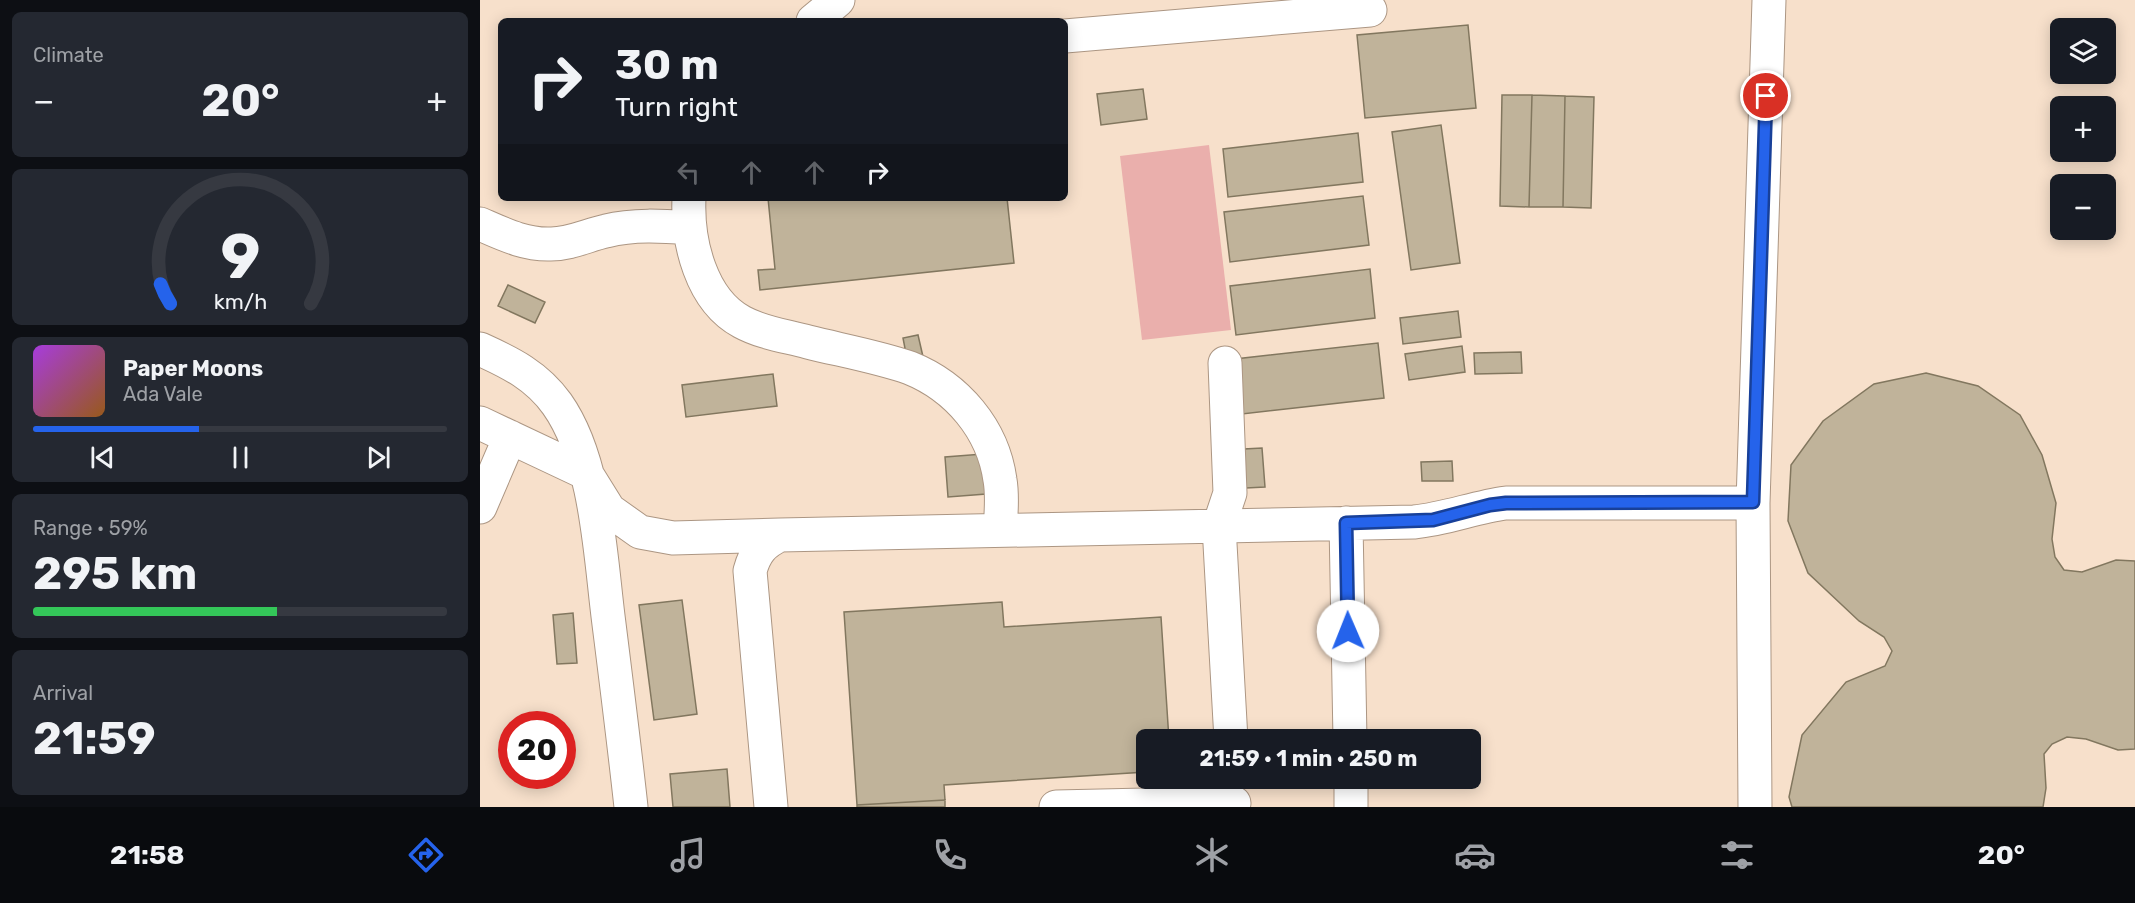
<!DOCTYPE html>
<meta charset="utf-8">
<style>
:root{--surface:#171b24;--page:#242831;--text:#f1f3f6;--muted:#9ea1a6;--line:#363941;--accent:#2563eb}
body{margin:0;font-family:Rubik,sans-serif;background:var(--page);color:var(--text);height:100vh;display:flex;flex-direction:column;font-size:22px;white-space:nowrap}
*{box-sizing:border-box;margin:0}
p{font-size:20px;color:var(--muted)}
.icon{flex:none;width:33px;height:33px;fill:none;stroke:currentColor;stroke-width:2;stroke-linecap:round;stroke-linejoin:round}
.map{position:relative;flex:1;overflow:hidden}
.details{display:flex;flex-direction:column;gap:12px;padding:12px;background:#0d0f14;width:480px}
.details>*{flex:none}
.hud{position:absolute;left:18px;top:18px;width:570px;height:183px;border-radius:9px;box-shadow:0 3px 15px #0003;background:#171b24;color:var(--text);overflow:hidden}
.buttons{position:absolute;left:1570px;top:18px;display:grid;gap:12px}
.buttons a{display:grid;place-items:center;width:66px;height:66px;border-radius:9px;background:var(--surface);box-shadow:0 3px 15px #0003;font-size:30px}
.speed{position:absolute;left:18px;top:711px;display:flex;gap:12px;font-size:30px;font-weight:700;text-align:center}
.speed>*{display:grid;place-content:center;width:78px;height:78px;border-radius:50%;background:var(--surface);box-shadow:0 3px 15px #0003;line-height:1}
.speed .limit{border:9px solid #d22;background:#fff;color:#111}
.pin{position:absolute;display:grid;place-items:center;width:51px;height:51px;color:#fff;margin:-26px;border:3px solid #fff;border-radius:50%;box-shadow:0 2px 6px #0007}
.me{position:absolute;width:66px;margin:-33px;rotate:359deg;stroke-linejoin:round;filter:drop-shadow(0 0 4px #0008)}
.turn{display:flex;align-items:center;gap:21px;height:126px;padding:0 18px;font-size:27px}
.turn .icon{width:78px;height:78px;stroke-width:2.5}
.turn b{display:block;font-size:42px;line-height:51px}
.lanes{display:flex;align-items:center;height:57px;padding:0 18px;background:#0003;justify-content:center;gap:30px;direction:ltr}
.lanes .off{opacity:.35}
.big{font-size:45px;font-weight:700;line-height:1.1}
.details .card{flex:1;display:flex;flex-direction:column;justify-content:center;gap:9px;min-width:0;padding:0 21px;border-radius:9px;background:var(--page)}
.details .dial{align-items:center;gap:0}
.dial svg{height:156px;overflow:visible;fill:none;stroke:var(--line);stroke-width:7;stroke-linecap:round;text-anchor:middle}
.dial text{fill:var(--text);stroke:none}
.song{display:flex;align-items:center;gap:18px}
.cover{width:72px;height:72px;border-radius:9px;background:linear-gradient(135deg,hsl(280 70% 55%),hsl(30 70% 35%))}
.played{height:6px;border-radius:3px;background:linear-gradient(90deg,var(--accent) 40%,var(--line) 40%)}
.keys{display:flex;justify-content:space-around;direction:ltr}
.heat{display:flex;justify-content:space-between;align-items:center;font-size:33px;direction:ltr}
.charge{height:9px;border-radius:4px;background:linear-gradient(90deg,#34c759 59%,var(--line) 0)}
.trip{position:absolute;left:656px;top:729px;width:345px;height:60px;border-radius:9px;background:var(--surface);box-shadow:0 3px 15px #0003;font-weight:700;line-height:60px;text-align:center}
.tab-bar{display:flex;height:96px;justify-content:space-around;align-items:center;background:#090b0e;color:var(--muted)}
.tab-bar .icon{width:42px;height:42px}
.tab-bar .selected{color:var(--accent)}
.tab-bar b{font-size:27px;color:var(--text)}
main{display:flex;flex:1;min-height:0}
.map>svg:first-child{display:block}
.green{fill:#eaafac}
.building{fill:#c0b39a;stroke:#82775f;stroke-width:1.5}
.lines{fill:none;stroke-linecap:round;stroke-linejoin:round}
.minor-casing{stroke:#ac9683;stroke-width:35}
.minor{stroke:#fff;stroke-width:33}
.route-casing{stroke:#184099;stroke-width:15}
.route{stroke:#2563eb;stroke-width:10}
</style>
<main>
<section class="details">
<div class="card"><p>Climate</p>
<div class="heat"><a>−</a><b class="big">20°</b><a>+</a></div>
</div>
<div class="card dial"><svg viewBox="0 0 100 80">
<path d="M14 69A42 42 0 1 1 86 69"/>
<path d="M14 69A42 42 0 0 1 9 59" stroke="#2563eb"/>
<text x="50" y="56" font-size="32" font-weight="700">9</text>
<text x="50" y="72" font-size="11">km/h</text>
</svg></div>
<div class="card">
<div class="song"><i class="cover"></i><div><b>Paper Moons</b><p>Ada Vale</p></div></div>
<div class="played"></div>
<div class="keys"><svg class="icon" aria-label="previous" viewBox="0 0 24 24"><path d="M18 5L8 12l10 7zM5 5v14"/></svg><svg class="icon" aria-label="pause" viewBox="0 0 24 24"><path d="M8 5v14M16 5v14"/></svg><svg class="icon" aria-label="next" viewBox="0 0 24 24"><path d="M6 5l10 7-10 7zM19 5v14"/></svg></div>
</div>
<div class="card"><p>Range · 59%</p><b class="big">295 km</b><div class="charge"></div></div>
<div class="card"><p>Arrival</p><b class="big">21:59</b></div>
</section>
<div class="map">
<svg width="1655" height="807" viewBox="0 0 1655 807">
<rect width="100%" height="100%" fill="#f7e0cb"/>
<path class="green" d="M729 145 751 330 662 340 640 156Z"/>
<path class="building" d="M988 25 996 108 885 118 877 35Z
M663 89 667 119 621 125 617 94Z
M1022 95H1052L1049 207 1020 206Z
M1052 95 1085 96 1083 207H1049Z
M1085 96 1114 97 1111 208 1083 207Z
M961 125 980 263 931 270 912 132Z
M878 133 883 182 748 197 743 149Z
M883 196 889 245 750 262 744 212Z
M288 198H527L534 263 280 290 278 270 295 269Z
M890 269 895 318 756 335 750 286Z
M28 285 65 302 55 323 18 306Z
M978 311 981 337 923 344 920 318Z
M438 335 444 361 428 364 423 338Z
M898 343 904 398 762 414 755 359Z
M982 346 985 372 929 380 925 354Z
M1041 352 1042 373 995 374 994 353Z
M1446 373 1498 386 1540 415 1562 455 1576 503 1572 539 1575 557 1584 570 1602 572 1636 560 1655 561V749L1638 750 1606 739 1587 737 1572 744 1564 754 1566 788 1563 807H1312L1309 797 1322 735 1366 682 1405 666 1412 651 1404 637 1379 621 1328 573 1308 521 1311 465 1343 421 1394 384Z
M293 374 297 406 206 417 202 385Z
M782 448 785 487 766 488 764 449Z
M503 454 506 494 468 497 465 457Z
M972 461 973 481H942L941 462Z
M202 600 217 714 174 720 159 605Z
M522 602 524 627 681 617 689 740H666V772L464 785 465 800 377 805 364 612Z
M93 613 97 663 77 664 73 615Z
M247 769 250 807H193L190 774Z
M465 800V807H377V805Z"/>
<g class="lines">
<g class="minor-casing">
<path id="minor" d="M333 21 358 0
M585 36 890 10
M209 198C207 242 221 300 262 322 282 333 306 336 328 342 360 350 399 357 430 368 477 387 513 429 520 480 523 497 521 513 520 530
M0 224C23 234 45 245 71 244 90 244 108 235 126 231 154 224 182 226 210 228
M0 349C31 363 57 376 77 404 116 459 120 551 128 616 136 680 144 743 151 807
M745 363 750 493 739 526 751 740
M0 423 106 473 129 510 160 532 193 538 300 535
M0 507 30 437
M866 523 870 740
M871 778V807
M291 807 270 571C275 552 283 543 300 535L934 522C966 519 995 507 1026 503H1273
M576 807 754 803
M1275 807 1273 503 1289 0"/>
</g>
<use href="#minor" class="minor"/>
</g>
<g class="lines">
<g class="route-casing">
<path id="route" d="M868 631 866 523 953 520 1010 505 1026 503 1273 502 1286 96"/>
</g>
<use href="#route" class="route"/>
</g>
</svg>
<div class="buttons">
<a><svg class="icon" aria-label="layers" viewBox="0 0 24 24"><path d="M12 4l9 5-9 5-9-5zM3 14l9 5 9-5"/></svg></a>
<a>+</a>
<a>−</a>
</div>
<div class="speed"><div class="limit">20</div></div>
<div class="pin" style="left:1286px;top:96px;background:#d93025"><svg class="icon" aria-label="arrive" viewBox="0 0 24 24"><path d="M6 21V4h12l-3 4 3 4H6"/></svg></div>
<svg class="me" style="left:868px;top:631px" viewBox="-20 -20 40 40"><circle r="19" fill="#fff"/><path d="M0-13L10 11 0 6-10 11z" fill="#2563eb"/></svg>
<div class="trip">21:59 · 1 min · 250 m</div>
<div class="hud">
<div class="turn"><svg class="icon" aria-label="right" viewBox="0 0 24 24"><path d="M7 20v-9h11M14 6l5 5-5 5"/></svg><div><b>30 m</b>Turn right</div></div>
<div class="lanes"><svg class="icon off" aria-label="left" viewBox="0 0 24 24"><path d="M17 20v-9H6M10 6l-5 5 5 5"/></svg><svg class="icon off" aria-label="ahead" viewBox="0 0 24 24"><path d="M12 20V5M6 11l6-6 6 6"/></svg><svg class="icon off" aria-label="ahead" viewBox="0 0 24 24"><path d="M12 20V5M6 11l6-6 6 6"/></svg><svg class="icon" aria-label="right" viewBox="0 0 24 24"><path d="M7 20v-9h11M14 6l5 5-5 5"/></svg></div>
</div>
</div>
</main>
<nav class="tab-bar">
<b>21:58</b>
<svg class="icon selected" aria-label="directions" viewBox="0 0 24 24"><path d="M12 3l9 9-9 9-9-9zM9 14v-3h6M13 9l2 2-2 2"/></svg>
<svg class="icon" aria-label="music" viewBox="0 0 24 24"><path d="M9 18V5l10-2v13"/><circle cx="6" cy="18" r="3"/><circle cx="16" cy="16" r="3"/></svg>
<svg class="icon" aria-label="phone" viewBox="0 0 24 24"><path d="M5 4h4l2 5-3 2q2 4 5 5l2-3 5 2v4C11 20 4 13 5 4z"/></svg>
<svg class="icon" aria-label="climate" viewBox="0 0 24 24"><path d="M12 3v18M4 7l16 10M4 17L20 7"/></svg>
<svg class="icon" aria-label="car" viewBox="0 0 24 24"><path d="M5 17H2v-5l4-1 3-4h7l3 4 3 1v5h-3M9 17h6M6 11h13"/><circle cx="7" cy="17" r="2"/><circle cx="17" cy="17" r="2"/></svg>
<svg class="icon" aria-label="filters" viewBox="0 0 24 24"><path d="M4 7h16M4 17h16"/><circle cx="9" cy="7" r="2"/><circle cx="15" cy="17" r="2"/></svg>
<b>20°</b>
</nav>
